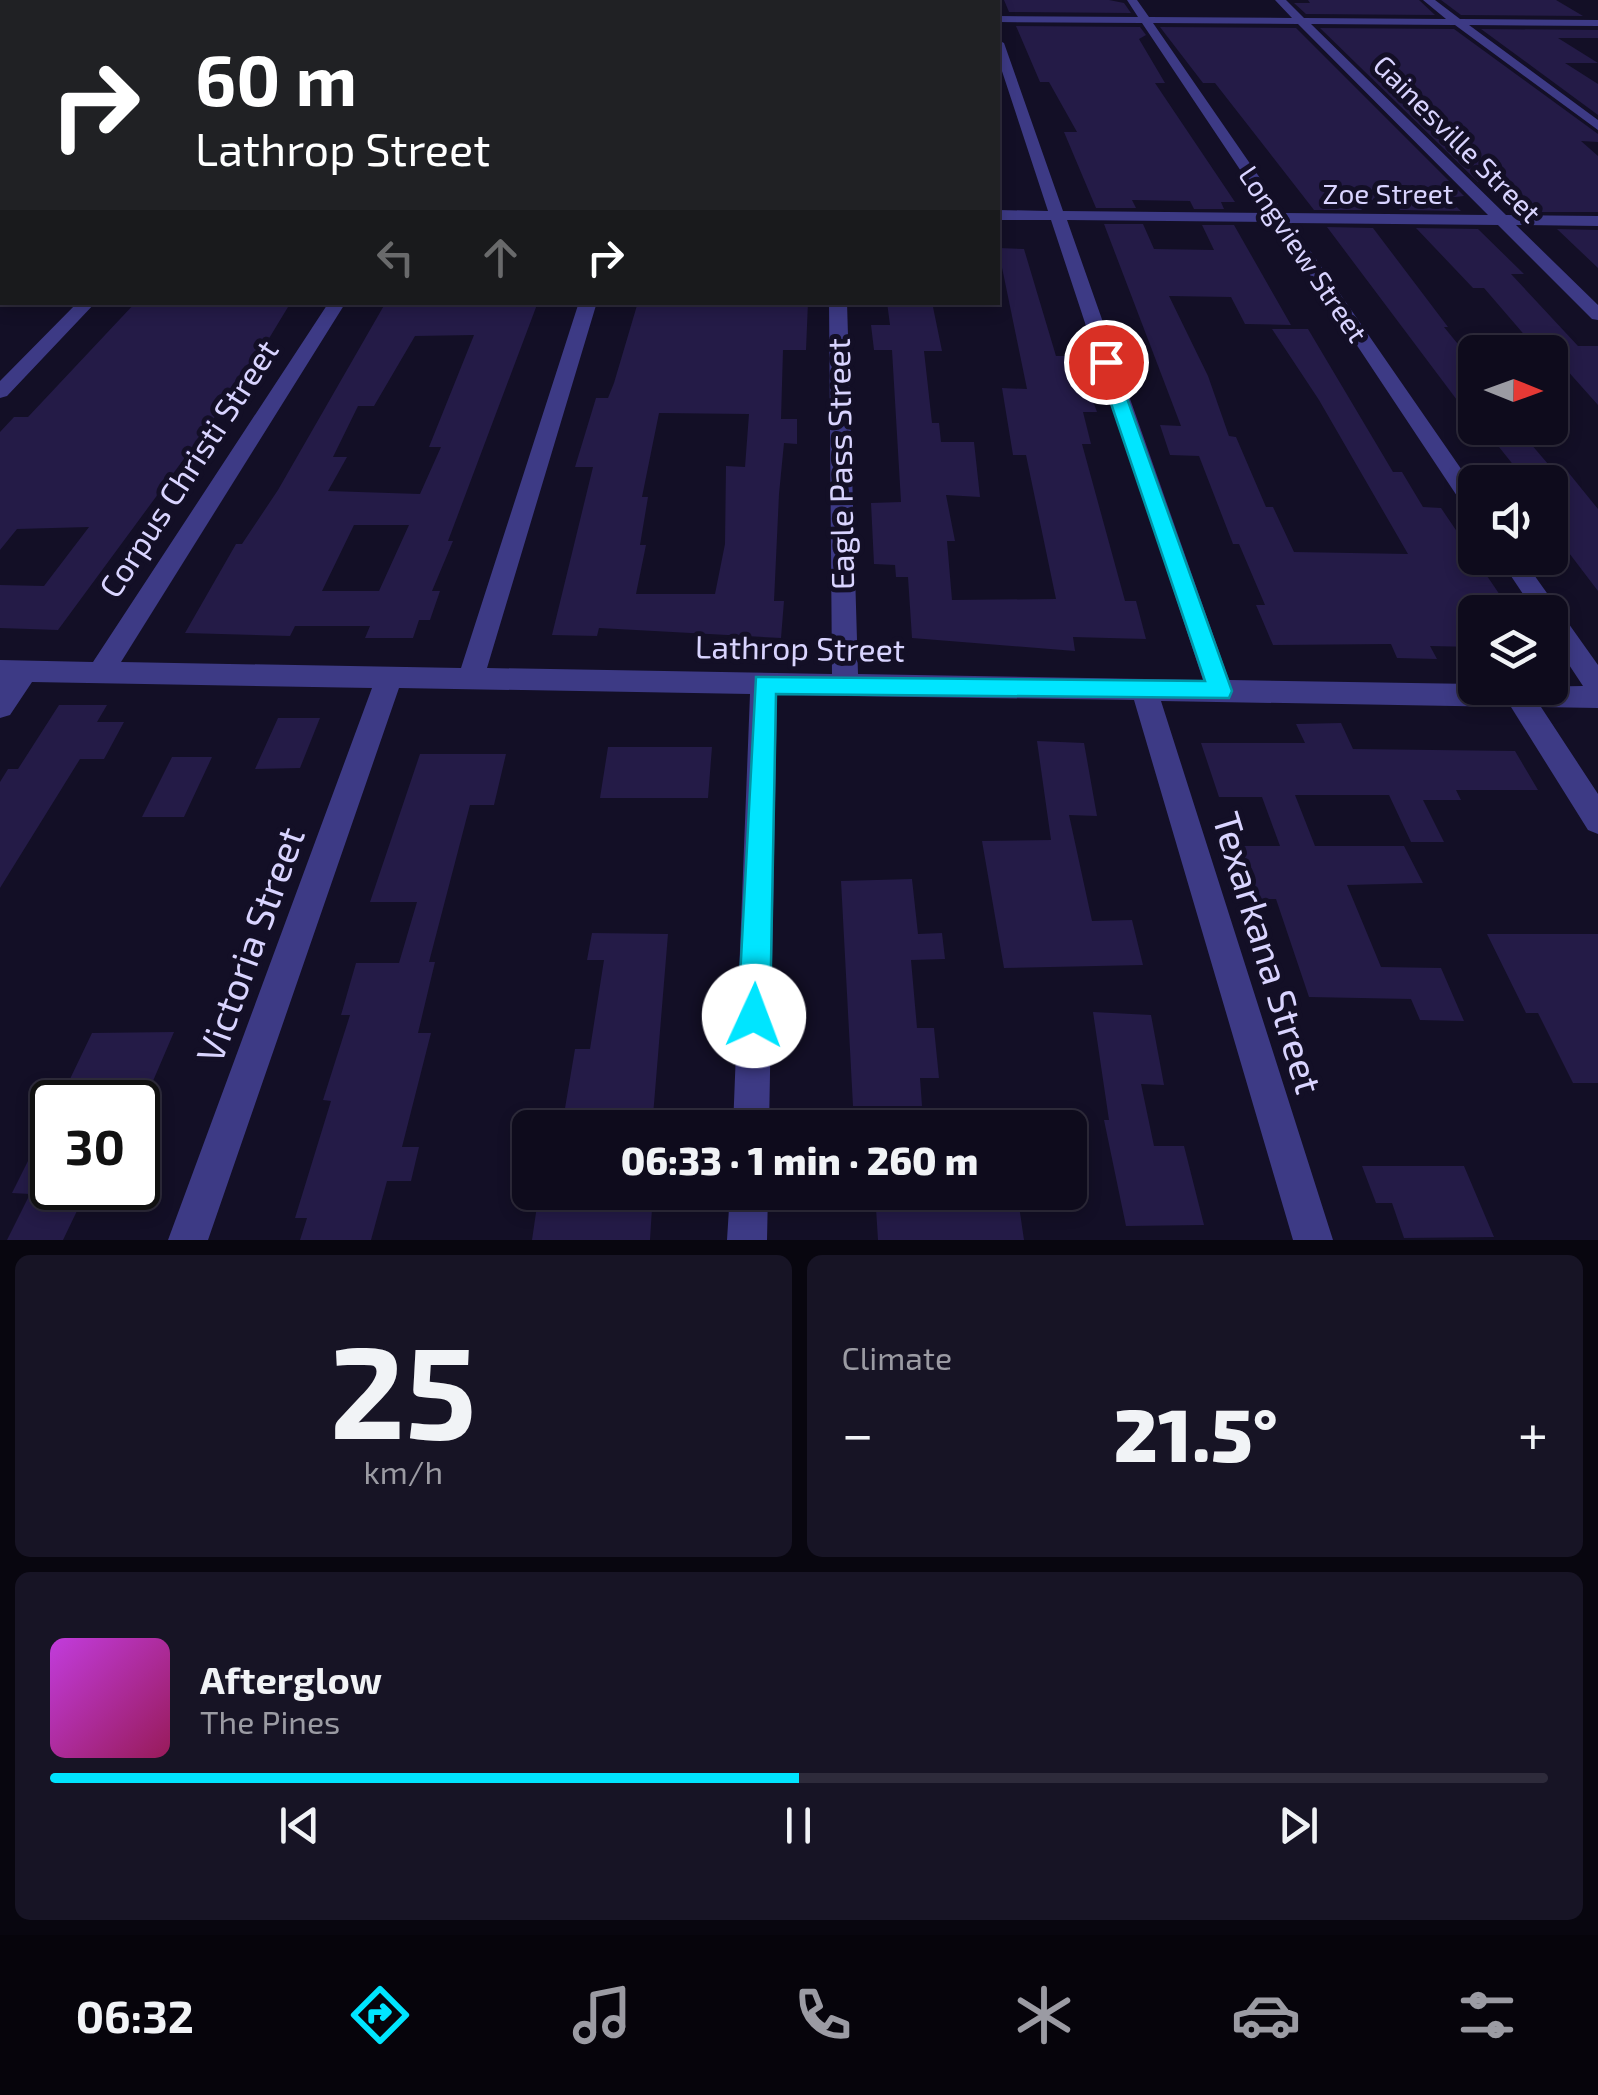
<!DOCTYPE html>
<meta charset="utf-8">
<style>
:root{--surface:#0e0b1c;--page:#171425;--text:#f1f3f6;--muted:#9b9ba3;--line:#2e2b3b;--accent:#00e5ff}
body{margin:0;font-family:"Exo 2",sans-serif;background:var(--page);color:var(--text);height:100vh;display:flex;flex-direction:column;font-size:38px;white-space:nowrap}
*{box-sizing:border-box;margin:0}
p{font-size:32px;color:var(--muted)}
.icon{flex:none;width:55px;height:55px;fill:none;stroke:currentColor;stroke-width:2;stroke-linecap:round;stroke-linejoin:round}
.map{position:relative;height:1240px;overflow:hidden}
.details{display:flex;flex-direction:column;gap:15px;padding:15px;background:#08060f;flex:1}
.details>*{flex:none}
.banner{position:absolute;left:0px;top:0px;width:1000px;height:305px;box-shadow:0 5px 15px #0003,0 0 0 2px var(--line);background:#202124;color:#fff;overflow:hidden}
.needle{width:65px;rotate:91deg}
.controls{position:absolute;left:1458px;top:335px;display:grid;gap:20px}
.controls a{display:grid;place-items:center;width:110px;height:110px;border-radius:15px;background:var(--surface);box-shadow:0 5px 15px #0003,0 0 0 2px var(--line);font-size:50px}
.speed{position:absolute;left:30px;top:1080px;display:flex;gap:20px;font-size:50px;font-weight:700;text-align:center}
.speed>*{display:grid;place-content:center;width:130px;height:130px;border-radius:50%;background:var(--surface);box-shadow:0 5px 15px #0003,0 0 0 2px var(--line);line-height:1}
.speed .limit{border:5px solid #111;border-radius:15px;background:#fff;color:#111}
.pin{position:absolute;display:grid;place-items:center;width:85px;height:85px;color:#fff;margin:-42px;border:5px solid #fff;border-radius:50%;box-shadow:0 2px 10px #0007}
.me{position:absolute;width:110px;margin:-55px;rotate:2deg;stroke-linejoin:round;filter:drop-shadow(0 0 8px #0008)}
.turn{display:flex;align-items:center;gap:35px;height:210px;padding:0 30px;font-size:45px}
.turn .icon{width:130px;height:130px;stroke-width:2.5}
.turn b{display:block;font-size:70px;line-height:85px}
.lanes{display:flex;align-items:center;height:95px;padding:0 30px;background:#0003;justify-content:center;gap:50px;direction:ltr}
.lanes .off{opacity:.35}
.big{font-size:75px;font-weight:800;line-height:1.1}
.details .tile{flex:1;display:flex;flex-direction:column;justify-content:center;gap:15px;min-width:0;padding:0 35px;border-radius:15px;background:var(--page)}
.details .dial{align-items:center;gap:0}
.dial b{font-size:130px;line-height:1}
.song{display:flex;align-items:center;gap:30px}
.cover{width:120px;height:120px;border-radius:15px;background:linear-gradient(135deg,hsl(290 70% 55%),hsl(330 70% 35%))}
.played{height:10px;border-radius:5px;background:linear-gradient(90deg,var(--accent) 50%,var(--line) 50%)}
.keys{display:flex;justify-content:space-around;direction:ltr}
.heat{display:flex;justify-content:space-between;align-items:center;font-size:55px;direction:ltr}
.details .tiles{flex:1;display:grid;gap:15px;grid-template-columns:1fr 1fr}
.tile:last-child{grid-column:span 2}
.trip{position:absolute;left:512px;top:1110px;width:575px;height:100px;border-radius:15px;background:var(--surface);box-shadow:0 5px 15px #0003,0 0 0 2px var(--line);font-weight:800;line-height:100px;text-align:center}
.menu{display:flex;height:160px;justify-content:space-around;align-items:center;background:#06040b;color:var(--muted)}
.menu .icon{width:70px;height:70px}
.menu .selected{color:var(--accent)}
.menu b{font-size:45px;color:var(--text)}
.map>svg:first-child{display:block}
.building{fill:#241b47;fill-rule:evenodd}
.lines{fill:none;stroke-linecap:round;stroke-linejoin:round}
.minor{fill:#3d3a85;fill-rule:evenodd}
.route{fill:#00e5ff;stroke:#0095a6;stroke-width:2.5}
.labels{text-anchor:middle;stroke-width:10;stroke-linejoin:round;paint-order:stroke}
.far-street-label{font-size:28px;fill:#d9d4ff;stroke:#130f26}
.street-label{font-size:32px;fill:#d9d4ff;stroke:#130f26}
.near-street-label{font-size:38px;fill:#d9d4ff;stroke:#130f26}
</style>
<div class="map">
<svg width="1598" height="1240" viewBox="0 0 1598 1240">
<rect width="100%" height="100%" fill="#130f26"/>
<path class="building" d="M1004 0H1109L1124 3 1131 13 1009 12Z
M1308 0H1419L1435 15 1306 14 1294 3H1310Z
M1441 0H1556L1583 16 1461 15Z
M1016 26 1140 27 1146 35 1139 39 1165 83H1155L1235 202H1221L1224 209H1194L1190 201 1132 200 1136 208H1096L1064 132H1077L1049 82H1040Z
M1160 27 1296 28 1464 196 1447 198 1461 211 1400 210 1382 192 1361 210H1314L1215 83H1203Z
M1320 28 1454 29 1598 134V142L1581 141 1598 156V212H1538L1491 169 1478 182Z
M1481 29 1598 30V38H1558L1598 63H1565L1598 84V115Z
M1104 224H1143L1154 249 1214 250 1202 225H1234L1291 325 1245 324 1231 297 1169 296 1208 376 1229 436 1236 437 1266 507H1273L1294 552 1408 554 1319 400 1272 329H1308L1393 472H1402L1423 507 1441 508 1504 601 1475 600V647L1430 646 1437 659 1397 658 1391 644 1273 645 1256 605H1265L1239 544H1233L1199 456 1170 455 1160 425 1181 426Z
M1327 227 1373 228 1448 327H1444L1475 365V424Z
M1416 228 1478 229 1524 274H1511L1578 346H1598V405L1565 368H1550V352H1539L1484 288H1473Z
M1557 229 1598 230V268Z
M998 248 1024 249 1056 356H1077L1097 412H1083L1091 444H1082L1125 601H1136L1146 639 1073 637 1075 651 912 638 908 577H896L895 565 874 564 871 503 901 502 892 350H874L871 325H890L887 302H932L942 351H924L932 423H939L941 442H974L980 497 946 495 955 541H947L952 600 1056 599 1026 455H1013L1002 388 1027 389Z
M136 302H291L253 365 58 630 0 628V585L44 586 89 527 17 529 0 550V432L14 417H28Z
M386 302H538L448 541H453L432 591H440L430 620H419L413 638H365L370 626H295L290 636 185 633 236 544H242L278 490ZM474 335 429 447H441L420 494 328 491 347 457H333L358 406H374L415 336ZM354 525H409L379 591H322Z
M638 302H808L806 350H783L781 419H797V444L784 443 779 494 774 601H784L781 638 599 628 597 636 552 635 593 467H575L596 398H608L614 383ZM659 413 749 414 745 467 726 466 725 544 715 594H636L646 545H640L648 497H642Z
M1491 437H1525L1554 471 1568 472 1598 509V591L1550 528V482H1527Z
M59 705H107L97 722H124L104 759H80L0 888V782L8 769H18Z
M278 718H320L300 768 255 769Z
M1341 723 1353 749 1515 751 1538 790H1456L1461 800H1423L1444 842H1411L1389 795H1295L1315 846H1404L1423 883 1347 885 1381 967 1441 968 1464 1021 1420 1020 1411 999 1309 997 1276 899H1252L1235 846H1280L1262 797H1219L1201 743H1305L1296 724Z
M1037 741 1084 743 1097 816 1069 815 1092 921 1132 920 1143 965 1004 968 982 841 1051 840Z
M608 747H712L708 798H600Z
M420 754H506L494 805H470L429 962H435L418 1033H431L402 1147H419L411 1181H387L371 1240H300L307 1218H295L331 1101 323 1100 350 1015H341L356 963H399L417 902H370Z
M172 757H212L184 817H142Z
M912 879 918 934 942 933 945 959 911 960 917 1028H934L939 1078H920L922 1106H853L841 881Z
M592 933 668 934 652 1128 562 1126 575 1049H590L604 960H587Z
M1487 934H1598V1083H1573L1538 1013H1526Z
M1093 1012 1151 1015 1164 1085 1141 1084 1154 1146H1184L1204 1225 1126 1226 1104 1120H1109Z
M174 1032 144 1102H59L92 1033Z
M52 1113V1188H88L63 1240H7L30 1194 12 1193Z
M1362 1166H1464L1494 1237 1404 1238 1392 1203H1376Z
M539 1192H653L650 1240H532Z
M875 1192H1017L1024 1240H878Z"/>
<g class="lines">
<path class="minor" d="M442 0H469L470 2H441Z
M678 0H688V2H678Z
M827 0H837V2H827Z
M978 0H988L989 2H979Z
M1127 0H1137L1149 17 1292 18 1275 0H1286L1304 18 1446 19 1423 0H1435L1460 19 1598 20V26L1469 25 1598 120V130L1455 25 1311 24 1506 215 1598 216V226L1516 225 1598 305V320L1592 319 1498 225 1291 223 1475 489V514L1467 511 1275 222 1067 220 1229 680 1475 684V688L1583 686 1550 636V612H1535L1499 558H1522L1598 665V708L1541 707 1598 794V834L1588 830 1511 707 1161 701 1333 1240H1293L1134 700 777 695 769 1128H733L750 694 399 688 208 1240H168L372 688 32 682 10 715 0 718V660L93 662 329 302H346L121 662 461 668 579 302H597L487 668 832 674 829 302H847L858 674 1203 680 1051 220H998V210L1048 211 998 59V40L1004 43 1063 211 1269 213 1142 23 998 22V16L1138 17ZM1153 23 1298 24 1488 215 1284 213Z
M0 9H2V15H0Z
M2 47V55L0 56V48Z
M0 201 2 202V211H0Z
M78 302H96L7 396 0 398V381Z
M730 1192H768L767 1240H727Z"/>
</g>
<path class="route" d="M1099 358 1114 362 1232 691 1229 698 776 694 770 1016 765 1028 754 1032 743 1028 738 1016 756 677 1205 681 1097 362Z"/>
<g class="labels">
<g class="far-street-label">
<text transform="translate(1457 139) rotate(45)" y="10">Gainesville Street</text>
<text x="1388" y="204">Zoe Street</text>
<text transform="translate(1303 254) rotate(56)" y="10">Longview Street</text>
</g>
<g class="street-label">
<text transform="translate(841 464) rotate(-91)" y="11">Eagle Pass Street</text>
<text transform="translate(189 469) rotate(-57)" y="11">Corpus Christi Street</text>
<text transform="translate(800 649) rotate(1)" y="11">Lathrop Street</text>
</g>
<g class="near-street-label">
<text transform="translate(251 945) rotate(-70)" y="13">Victoria Street</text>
<text transform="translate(1267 953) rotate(73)" y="13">Texarkana Street</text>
</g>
</g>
</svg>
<div class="controls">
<a><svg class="needle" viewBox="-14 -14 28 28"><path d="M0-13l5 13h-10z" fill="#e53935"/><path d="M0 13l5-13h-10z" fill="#9b9ba3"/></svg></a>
<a><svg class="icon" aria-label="sound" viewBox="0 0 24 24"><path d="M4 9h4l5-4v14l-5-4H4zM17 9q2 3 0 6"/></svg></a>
<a><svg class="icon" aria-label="layers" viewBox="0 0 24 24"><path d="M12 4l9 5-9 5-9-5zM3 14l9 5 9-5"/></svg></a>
</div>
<div class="speed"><div class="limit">30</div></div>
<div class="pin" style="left:1106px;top:362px;background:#d93025"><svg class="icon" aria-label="arrive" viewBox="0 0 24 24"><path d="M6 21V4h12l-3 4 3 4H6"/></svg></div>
<svg class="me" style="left:754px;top:1016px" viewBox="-20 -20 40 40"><circle r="19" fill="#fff"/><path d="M0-13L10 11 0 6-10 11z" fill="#00e5ff"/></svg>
<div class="trip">06:33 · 1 min · 260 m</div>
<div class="banner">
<div class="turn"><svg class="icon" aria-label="right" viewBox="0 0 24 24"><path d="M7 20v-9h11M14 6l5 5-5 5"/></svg><div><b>60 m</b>Lathrop Street</div></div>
<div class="lanes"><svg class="icon off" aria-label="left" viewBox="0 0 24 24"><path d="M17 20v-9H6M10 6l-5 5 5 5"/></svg><svg class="icon off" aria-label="ahead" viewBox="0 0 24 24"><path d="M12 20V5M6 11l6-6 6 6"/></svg><svg class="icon" aria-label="right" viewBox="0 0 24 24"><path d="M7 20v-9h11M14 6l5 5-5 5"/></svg></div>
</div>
</div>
<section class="details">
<div class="tiles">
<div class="tile dial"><b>25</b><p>km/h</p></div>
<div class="tile"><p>Climate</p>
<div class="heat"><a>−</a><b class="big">21.5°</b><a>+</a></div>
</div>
<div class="tile">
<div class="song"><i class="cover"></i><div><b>Afterglow</b><p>The Pines</p></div></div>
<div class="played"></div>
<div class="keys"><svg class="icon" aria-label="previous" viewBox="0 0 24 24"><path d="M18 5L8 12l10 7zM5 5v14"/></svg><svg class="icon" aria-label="pause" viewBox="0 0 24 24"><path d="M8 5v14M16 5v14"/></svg><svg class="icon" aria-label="next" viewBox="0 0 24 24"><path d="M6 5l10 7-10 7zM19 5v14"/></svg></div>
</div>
</div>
</section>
<nav class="menu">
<b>06:32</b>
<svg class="icon selected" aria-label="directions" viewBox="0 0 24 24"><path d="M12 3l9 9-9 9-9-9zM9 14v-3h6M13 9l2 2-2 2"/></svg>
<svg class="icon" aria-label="music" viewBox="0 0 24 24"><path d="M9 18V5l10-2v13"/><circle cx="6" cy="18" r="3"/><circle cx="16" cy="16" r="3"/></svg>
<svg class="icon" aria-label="phone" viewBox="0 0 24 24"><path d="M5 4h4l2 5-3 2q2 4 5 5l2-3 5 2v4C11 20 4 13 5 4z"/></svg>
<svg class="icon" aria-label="climate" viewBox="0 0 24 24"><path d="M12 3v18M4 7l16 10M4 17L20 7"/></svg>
<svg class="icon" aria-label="car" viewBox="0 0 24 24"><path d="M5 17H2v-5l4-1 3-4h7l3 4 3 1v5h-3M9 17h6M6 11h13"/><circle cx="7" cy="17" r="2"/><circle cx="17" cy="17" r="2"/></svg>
<svg class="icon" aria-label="filters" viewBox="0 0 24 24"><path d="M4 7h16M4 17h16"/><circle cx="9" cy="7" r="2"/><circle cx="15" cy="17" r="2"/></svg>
</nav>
